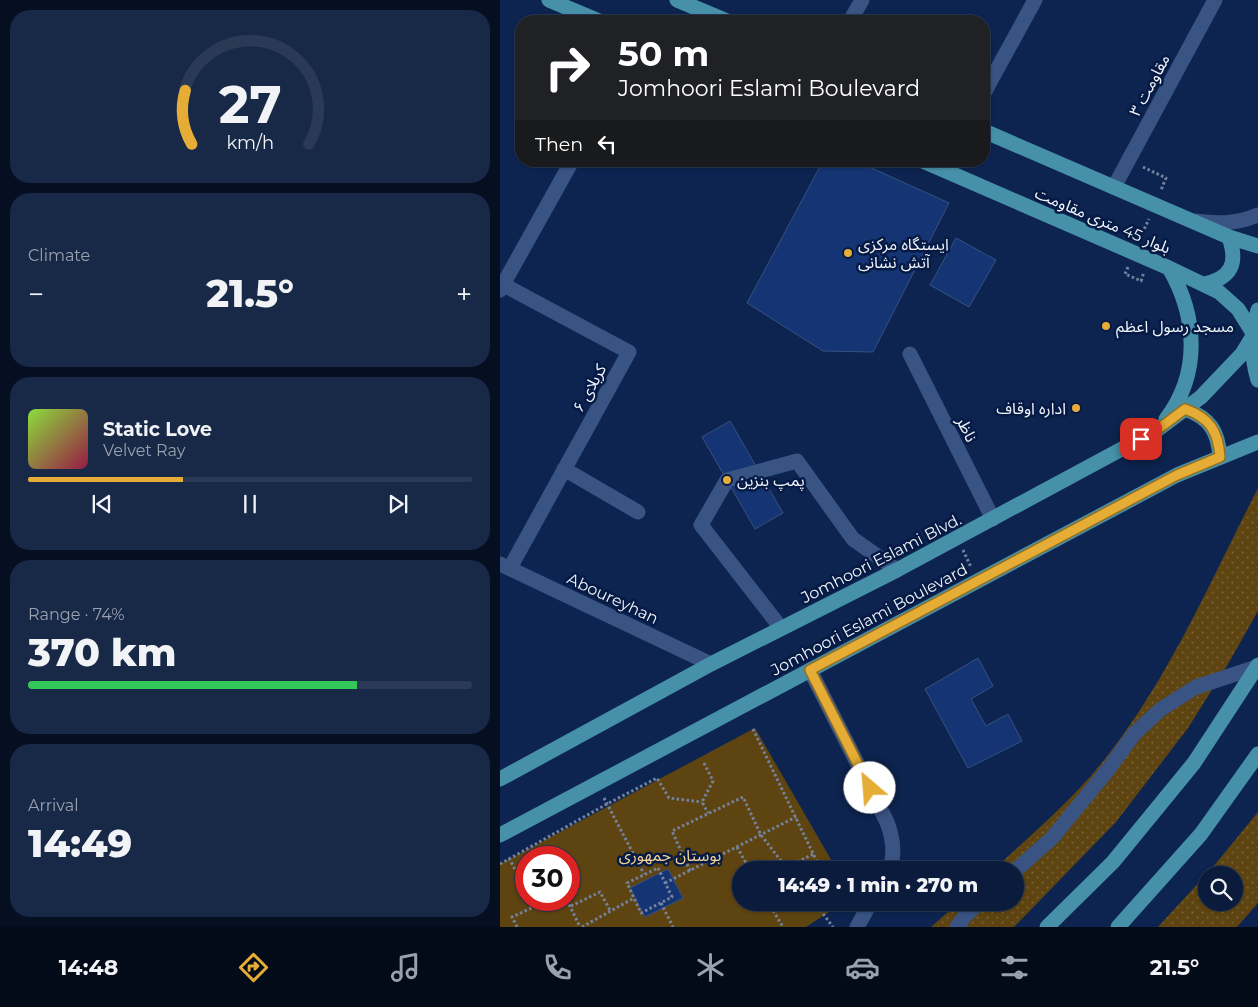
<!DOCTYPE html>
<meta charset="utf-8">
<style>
:root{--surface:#0a1b3c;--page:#182847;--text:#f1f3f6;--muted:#99a1af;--line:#2a3956;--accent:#e5ad35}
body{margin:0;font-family:Montserrat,"Noto Sans Arabic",sans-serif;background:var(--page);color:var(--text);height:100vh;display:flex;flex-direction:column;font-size:19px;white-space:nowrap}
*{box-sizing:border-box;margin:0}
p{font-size:16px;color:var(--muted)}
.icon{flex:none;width:28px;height:28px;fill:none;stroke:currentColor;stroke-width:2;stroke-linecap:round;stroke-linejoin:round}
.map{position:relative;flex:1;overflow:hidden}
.sheet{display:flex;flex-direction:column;gap:10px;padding:10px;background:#060f21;width:500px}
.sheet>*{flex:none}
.hud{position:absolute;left:15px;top:15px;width:475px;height:152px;border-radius:20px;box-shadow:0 1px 4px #0004,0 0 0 1px var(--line);background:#202124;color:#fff;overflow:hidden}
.tools{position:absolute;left:698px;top:866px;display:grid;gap:10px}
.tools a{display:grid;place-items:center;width:45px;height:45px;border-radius:50%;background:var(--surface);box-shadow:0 1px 4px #0004,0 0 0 1px var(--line);font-size:25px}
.speed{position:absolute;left:15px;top:846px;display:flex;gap:10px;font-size:25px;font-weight:700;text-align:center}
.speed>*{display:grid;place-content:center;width:65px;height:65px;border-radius:50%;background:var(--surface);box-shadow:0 1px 4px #0004,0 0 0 1px var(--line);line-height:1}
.speed .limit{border:8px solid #d22;background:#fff;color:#111}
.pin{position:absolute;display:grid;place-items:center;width:42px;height:42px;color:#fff;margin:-21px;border-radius:10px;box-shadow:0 2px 8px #0006}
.me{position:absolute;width:55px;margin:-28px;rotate:333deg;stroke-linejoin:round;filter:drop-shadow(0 0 4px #0008)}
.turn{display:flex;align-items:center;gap:18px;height:105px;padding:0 20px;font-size:22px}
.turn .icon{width:65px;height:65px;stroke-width:2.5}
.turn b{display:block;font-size:35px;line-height:42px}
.then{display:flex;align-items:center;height:48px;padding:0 20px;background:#0003;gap:10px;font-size:19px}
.big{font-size:38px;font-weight:800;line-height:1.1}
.sheet .tile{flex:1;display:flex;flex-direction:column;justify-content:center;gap:8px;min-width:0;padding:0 18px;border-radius:20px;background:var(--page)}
.sheet .dial{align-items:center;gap:0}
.dial svg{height:130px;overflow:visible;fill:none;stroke:var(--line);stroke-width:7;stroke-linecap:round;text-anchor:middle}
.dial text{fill:var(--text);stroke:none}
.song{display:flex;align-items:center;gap:15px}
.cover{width:60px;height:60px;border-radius:8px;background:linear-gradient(135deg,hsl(90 70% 55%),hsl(340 70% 35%))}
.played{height:5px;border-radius:2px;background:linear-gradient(90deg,var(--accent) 35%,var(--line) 35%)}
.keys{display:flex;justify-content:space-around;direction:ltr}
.heat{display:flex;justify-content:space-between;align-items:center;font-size:28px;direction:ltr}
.charge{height:8px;border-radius:4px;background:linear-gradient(90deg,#34c759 74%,var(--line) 0)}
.trip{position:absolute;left:232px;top:861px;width:292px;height:50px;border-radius:25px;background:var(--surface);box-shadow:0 1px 4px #0004,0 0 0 1px var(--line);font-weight:800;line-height:50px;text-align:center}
.tabs{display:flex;height:80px;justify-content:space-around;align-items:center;background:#040b18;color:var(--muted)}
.tabs .icon{width:35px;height:35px}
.tabs .on{color:var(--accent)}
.tabs b{font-size:22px;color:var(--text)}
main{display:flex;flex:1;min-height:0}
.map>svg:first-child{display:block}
.grass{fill:url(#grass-dots);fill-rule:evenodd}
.green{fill:#5d4410;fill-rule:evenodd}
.building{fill:#143473;stroke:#375180}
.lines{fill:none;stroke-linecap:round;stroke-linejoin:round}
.path{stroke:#74829d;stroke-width:3;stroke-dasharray:2.5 2.5;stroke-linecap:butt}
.minor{stroke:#395383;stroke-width:15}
.major{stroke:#4691a9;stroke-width:15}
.route-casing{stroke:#957022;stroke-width:12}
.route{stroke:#e5ad35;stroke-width:9}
.poi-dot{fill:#e5ad35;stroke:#051a44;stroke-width:2}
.labels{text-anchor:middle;stroke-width:5;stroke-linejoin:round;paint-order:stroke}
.street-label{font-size:16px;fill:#f1f4fa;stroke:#051a44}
.poi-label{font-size:16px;fill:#f1f4fa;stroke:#051a44;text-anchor:start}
.park-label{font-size:16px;fill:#f6d497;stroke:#051a44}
</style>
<main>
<section class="sheet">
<div class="tile dial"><svg viewBox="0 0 100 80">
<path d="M14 69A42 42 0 1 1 86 69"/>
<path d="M14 69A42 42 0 0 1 10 36" stroke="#e5ad35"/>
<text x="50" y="56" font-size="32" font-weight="700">27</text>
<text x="50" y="72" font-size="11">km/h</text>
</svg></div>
<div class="tile"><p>Climate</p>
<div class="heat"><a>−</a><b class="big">21.5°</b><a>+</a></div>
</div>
<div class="tile">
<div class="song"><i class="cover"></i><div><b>Static Love</b><p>Velvet Ray</p></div></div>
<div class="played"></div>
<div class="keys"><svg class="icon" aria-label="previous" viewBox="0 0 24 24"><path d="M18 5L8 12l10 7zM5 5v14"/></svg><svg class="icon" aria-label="pause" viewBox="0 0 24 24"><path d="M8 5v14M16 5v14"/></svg><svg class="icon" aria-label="next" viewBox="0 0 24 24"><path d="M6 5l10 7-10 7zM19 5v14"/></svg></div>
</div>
<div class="tile"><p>Range · 74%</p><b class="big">370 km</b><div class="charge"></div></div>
<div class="tile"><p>Arrival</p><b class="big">14:49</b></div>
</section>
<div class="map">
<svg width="758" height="927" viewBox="0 0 758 927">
<defs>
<pattern id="grass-dots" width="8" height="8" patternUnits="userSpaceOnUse" patternTransform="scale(1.25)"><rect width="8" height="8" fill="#5d4410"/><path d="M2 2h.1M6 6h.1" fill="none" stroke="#756034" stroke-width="1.8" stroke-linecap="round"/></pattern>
</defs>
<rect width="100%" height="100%" fill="#0d2450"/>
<path class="grass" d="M758 488V611L728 664 688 728 616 822 514 927H431L458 903 516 902V870H493C533 833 575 798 608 755 671 674 712 578 758 488Z
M758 812V903L737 927H658L713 867ZM706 875H734V902H706Z"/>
<path class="green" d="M255 728 337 870H241V902L343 903 306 927H0V864ZM26 858H69V900H26Z"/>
<path class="building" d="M323 161H356L449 203 373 352 323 351 247 303Z
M456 238 496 260 469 307 430 285Z
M230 421 283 513 255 529 202 437Z
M478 658 493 686 471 699 486 726 508 714 522 741 468 768 425 689Z
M168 869 183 898 145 917 130 888Z"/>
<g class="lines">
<path class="path" d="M643 167 666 178 661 190
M640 238 649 219
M628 267 625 274 641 281 644 272
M463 550 471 567
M253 729 321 870
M204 763 213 781 202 802 208 813
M104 798 144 874
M237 847 250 870
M9 858 26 890
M0 864 107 804 157 778 169 798 202 802
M158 868 172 897 141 913 127 883Z
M279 870 314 854
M190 871 172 831 243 797 261 835 288 870
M165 883 296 817
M32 900 35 907
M67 900 80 927
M268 902 283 927
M314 902 333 927
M161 903 173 927
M71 906 100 892 111 912
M17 927 12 917 49 900
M82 927 134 898"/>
<path class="minor" d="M350 21 362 0
M484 93 535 0
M614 187 715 0
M696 221C719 224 737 224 758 215
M0 283 129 352 10 568
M0 290 72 161
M410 354 493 519
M64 469 138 512
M0 564 211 664
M281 628 201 525 227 480 297 461 353 539 397 570
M310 670 387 822C393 838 396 854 389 870
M516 870 552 838 607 771 634 734 661 709 696 687 757 667
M357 927 371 902
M457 927 465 916 480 902"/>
<path class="major" d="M49 0 99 21
M177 0 227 21
M484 131 729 237 758 246
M423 161 669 268 719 292 738 309 753 333
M704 284C732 278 738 263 729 237
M758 310C751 332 751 358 758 380
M685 409C710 418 718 431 720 457
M666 419C701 373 697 316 669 268
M0 779 211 664 397 570 657 430 701 397 742 354 753 336
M0 835 677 475 758 442
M547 927 613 862 694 763 758 665
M618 927 701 834 758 754"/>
</g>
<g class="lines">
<g class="route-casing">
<path id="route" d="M370 788 310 670 677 475 720 457C718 431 710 418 685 409L657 430 641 439"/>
</g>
<use href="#route" class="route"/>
</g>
<g class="poi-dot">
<circle cx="348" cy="253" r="5"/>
<circle cx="606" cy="326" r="5"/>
<circle cx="576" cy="408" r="5"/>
<circle cx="227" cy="480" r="5"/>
</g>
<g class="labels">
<g class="street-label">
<text transform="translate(649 85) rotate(-62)" y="6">مقاومت ۳</text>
<text transform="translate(603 220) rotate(23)" y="6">بلوار 45 متری مقاومت</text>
<text transform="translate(89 388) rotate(-61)" y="6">کربلای ۶</text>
<text transform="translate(467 429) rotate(64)" y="6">ناظر</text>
<text transform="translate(381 558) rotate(-27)" y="6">Jomhoori Eslami Blvd.</text>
<text transform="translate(113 598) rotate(25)" y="6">Aboureyhan</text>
<text transform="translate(369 619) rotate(-28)" y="6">Jomhoori Eslami Boulevard</text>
</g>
<g class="poi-label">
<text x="358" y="250">ایستگاه مرکزی<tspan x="358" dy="18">آتش نشانی</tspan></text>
<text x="616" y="332">مسجد رسول اعظم</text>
<text x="566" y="414" text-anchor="end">اداره اوقاف</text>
<text x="237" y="486">پمپ بنزین</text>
</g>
<g class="park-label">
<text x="170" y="861">بوستان جمهوری</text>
</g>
</g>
</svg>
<div class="tools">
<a><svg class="icon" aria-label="search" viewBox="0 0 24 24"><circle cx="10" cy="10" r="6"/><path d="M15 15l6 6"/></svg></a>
</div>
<div class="speed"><div class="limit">30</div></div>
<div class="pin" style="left:641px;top:439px;background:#d93025"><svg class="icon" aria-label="arrive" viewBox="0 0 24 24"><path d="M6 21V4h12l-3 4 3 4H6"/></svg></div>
<svg class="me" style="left:370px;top:788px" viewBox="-20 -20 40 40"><circle r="19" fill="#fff"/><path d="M0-13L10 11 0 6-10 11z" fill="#e5ad35"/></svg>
<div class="trip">14:49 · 1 min · 270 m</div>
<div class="hud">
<div class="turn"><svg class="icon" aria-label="right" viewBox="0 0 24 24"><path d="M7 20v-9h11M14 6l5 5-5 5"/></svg><div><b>50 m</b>Jomhoori Eslami Boulevard</div></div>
<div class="then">Then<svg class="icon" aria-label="left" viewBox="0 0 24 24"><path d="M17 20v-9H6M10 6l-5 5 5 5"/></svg></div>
</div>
</div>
</main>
<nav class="tabs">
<b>14:48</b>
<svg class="icon on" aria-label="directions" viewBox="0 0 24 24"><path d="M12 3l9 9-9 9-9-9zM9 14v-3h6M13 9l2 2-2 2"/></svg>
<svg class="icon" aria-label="music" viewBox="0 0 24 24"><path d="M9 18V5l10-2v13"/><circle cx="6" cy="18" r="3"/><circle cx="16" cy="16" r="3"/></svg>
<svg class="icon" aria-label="phone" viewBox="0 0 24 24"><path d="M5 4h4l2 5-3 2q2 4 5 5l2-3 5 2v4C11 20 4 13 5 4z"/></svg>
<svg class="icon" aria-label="climate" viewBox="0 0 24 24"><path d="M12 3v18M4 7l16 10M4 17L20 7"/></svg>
<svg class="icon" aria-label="car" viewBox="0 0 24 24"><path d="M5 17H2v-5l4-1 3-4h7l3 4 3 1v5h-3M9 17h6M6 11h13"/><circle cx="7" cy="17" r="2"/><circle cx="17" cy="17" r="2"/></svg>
<svg class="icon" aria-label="filters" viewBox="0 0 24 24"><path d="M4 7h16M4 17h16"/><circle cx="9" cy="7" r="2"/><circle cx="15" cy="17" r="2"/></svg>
<b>21.5°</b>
</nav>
